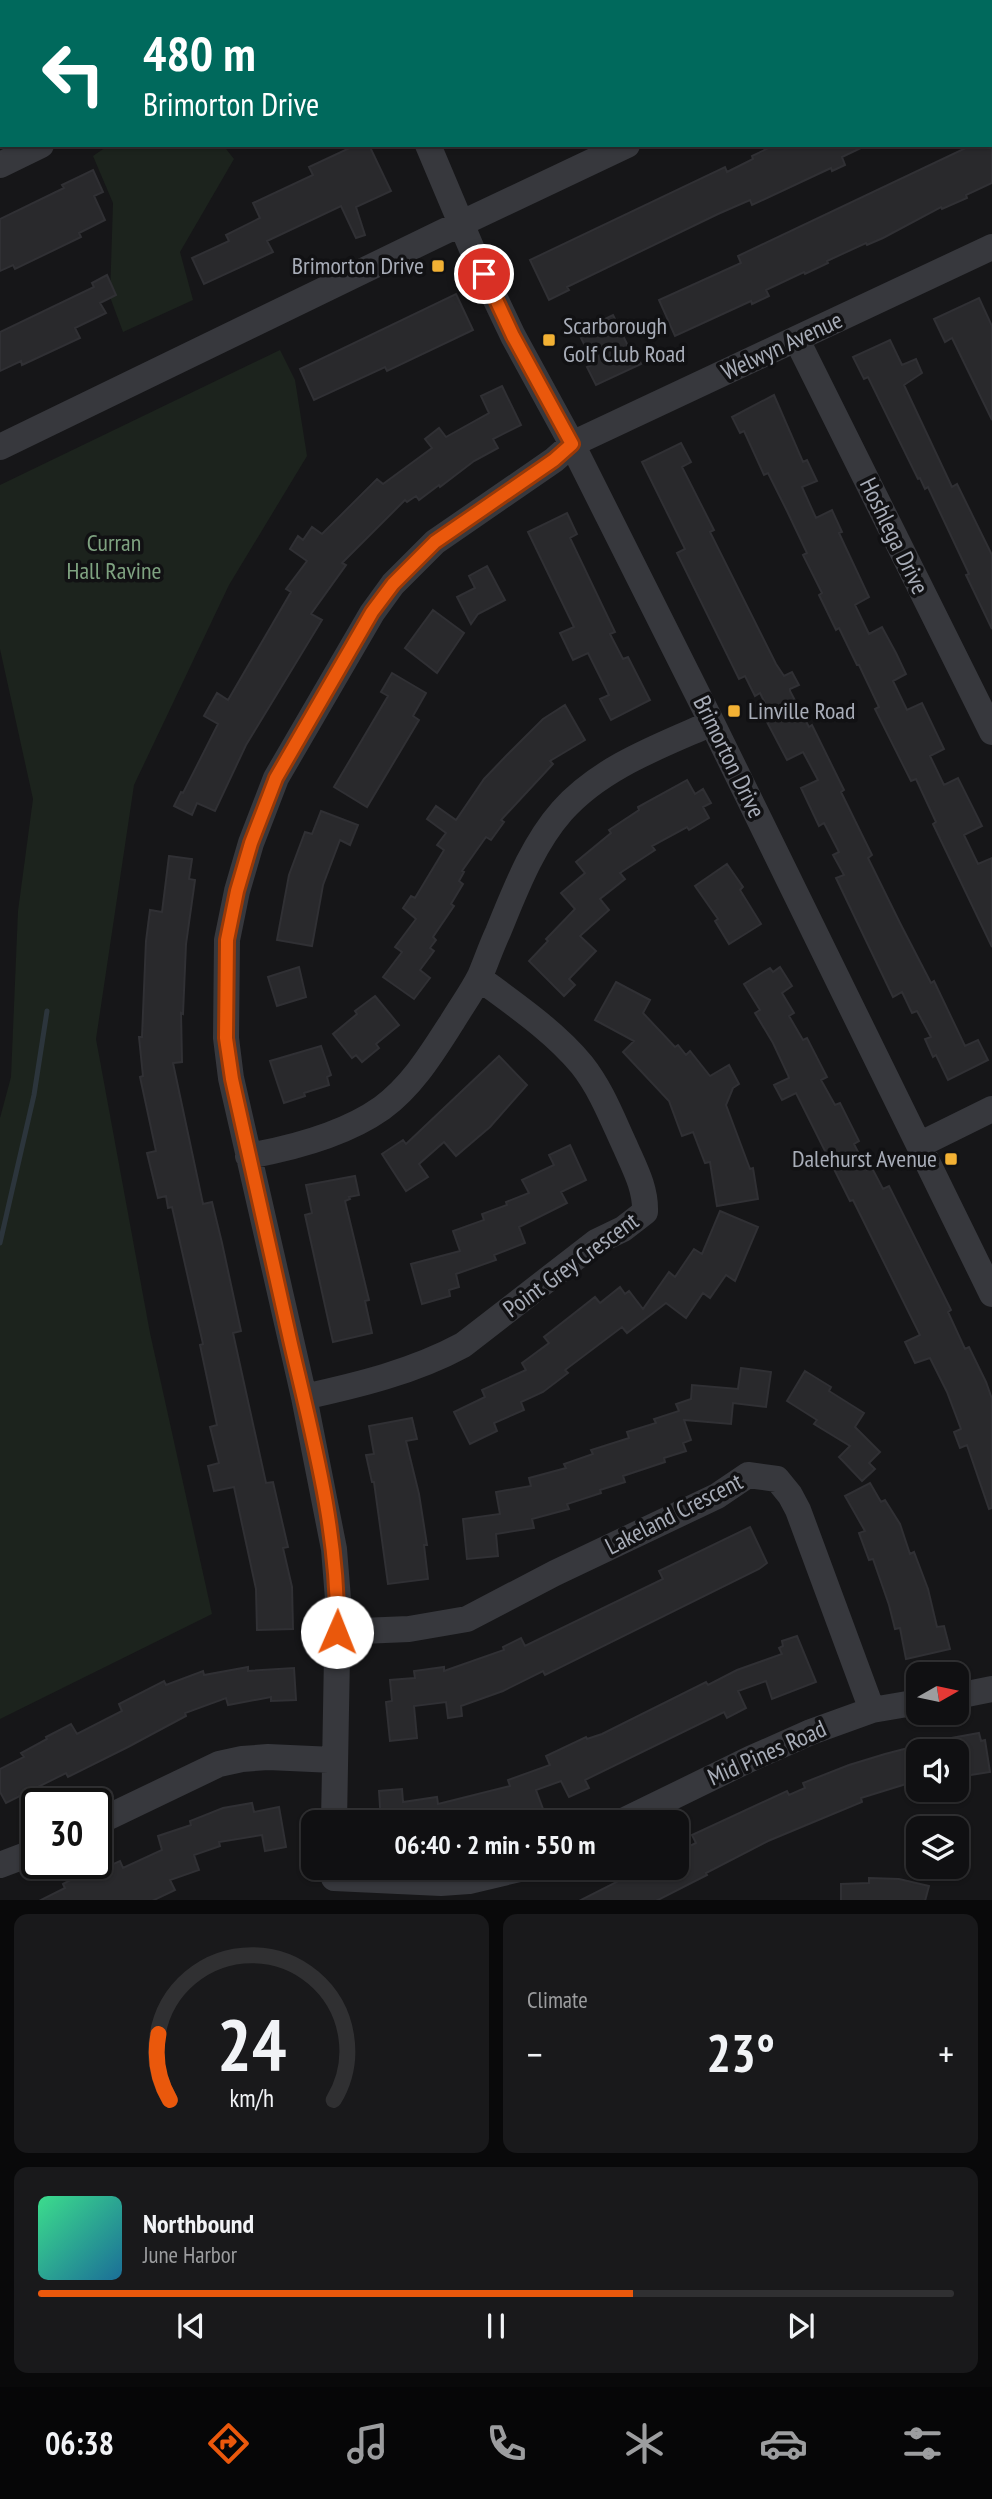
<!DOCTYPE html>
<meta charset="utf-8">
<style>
:root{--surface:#101012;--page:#19191b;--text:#f1f3f6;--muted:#9c9d9f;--line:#303032;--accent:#ea580c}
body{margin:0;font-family:"PT Sans Narrow",sans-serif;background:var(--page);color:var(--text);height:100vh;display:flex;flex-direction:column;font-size:26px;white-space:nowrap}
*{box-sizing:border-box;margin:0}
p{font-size:23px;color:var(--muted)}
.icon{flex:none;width:38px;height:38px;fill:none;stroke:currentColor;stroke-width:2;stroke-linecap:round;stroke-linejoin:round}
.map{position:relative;height:1900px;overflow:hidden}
.details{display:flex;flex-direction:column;gap:14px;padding:14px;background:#09090a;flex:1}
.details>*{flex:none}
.hud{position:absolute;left:0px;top:0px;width:992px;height:147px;box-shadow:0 2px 5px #0004,0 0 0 2px var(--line);background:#00695c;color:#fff;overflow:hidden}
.needle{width:46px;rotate:81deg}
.fabs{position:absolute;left:906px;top:1662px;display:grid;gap:14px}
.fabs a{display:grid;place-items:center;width:63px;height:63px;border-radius:14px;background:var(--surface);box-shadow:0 2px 5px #0004,0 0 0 2px var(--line);font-size:35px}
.speed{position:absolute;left:21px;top:1788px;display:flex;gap:14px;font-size:35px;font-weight:700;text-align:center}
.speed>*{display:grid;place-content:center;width:91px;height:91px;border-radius:50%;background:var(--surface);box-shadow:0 2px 5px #0004,0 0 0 2px var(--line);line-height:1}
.speed .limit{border:4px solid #111;border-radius:10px;background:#fff;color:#111}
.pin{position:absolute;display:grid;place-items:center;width:60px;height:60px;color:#fff;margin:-30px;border:4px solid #fff;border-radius:50%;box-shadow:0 2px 7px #0007}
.me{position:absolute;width:77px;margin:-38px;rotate:1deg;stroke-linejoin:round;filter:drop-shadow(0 0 5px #0008)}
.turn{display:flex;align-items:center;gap:24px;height:147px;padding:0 28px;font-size:32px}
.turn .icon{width:91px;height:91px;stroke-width:2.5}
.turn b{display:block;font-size:49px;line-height:60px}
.big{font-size:52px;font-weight:700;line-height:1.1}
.details .card{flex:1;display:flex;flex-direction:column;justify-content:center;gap:10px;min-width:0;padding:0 24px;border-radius:14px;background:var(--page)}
.details .dial{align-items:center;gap:0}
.dial svg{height:182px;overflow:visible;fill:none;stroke:var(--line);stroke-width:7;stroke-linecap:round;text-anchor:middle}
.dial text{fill:var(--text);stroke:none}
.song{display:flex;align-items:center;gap:21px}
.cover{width:84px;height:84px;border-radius:10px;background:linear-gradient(135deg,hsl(150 70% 55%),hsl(200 70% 35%))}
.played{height:7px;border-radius:4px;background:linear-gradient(90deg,var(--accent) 65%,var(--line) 65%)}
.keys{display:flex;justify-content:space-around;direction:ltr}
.heat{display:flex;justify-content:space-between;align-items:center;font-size:38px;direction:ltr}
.details .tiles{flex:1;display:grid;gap:14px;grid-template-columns:1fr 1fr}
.card:last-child{grid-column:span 2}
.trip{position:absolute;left:301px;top:1810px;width:388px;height:70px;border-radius:14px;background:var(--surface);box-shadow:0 2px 5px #0004,0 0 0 2px var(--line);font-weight:700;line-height:70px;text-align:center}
.menu{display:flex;height:112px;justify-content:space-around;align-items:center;background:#060607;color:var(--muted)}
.menu .icon{width:49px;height:49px}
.menu .current{color:var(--accent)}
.menu b{font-size:32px;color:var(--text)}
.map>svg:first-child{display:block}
.green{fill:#1c231d}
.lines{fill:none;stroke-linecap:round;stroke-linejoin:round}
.stream{stroke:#2c353c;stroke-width:5}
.building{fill:#29292c;stroke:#303034;stroke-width:2}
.minor{stroke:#37383d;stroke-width:26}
.route-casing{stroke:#983908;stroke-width:18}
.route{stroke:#ea580c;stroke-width:12}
.poi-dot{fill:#f2b134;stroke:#111113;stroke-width:2.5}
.labels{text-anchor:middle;stroke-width:7;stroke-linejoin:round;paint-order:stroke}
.poi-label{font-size:24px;fill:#a8adb8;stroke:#111113;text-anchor:end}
.street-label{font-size:24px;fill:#a8adb8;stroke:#111113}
.park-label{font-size:24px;fill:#7fa381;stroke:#111113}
</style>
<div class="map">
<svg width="992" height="1901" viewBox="0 0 992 1901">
<rect width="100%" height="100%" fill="#161618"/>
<path class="green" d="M109 145H223L234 159 180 252 193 300 123 332 110 297 113 203 93 156Z
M280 350 295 380 307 456 229 585 134 785 96 1039 150 1333 212 1614 0 1719V1118L11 1077 18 911 33 799 0 649V485Z"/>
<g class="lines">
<path class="stream" d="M0 1243 34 1095 47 1011"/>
</g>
<path class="building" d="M356 145H369L391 191 356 207 365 235 356 238 341 206 267 241 273 252 204 284 192 258 229 241 226 235 260 218 253 203 313 175 309 167Z
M775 145H867L842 157 845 165 832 171 831 168 752 205 750 200 718 214 567 287 569 290 549 300 530 260 725 167 727 172 753 159 752 156Z
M972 145H992V183L966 195 967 198 942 209 941 207 883 238 867 245 866 243 827 261 828 263 805 274 804 272 766 290 769 296 752 304 751 301 675 336 659 300 741 263 738 256Z
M93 170 103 192 94 196 105 220 79 233 81 237 15 269 13 265 0 271V219L64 188 62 185Z
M107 275 116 295 100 303 106 313 75 328 80 338 22 365 21 361 0 371V332L94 287 92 283Z
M456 294 473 330 387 371 385 367 314 400 300 369Z
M979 298 992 326V420L952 338 945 342 934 319Z
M613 315 628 346 632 344 641 364 596 385 587 367 594 364 578 332Z
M890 340 902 365 916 359 922 373 904 385 952 487 957 484 992 555V629L966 575 969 574 928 487 925 489 920 478 918 479 868 377 864 379 853 357Z
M502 386 521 425 493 439 498 448 474 461 440 487 439 485 419 500 416 496 407 502 405 500 342 563 346 565 311 614 322 620 246 745 215 811 197 803 192 815 174 806 181 792 183 793 218 724 204 716 217 693 228 700 291 592 286 589 307 561 290 549 298 536 303 540 312 527 322 534 377 479 383 484 432 448 425 439 439 428 446 437 489 413 481 396Z
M774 395 803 462 807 460 817 481 802 487 816 518 832 510 842 532 839 533 869 597 855 605 869 634 882 627 896 653 906 674 893 681 907 710 922 703 944 749 930 756 944 785 958 778 982 826 964 835 978 864 992 858V947L933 824 936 822 916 779 911 781 875 709 879 707 859 665H857L839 628 836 630 819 595 822 593 803 555 807 553 787 511 768 473 764 475 744 431 740 433 732 417Z
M681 443 691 462 682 467 714 530 710 532 776 664 784 676 792 672 799 685 790 689V691L809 727 812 725 844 790 841 792 872 855 868 858 900 923 931 983 934 981 965 1046 978 1040 988 1060 948 1080 936 1055 933 1057 925 1039 931 1037 917 1011 912 1013 902 992 893 997 836 878 844 875 833 855 839 852 824 823 819 826 801 788 818 780 803 752 787 760 767 722 773 719 760 693 755 696 745 676 739 679 677 553 685 549 642 462Z
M567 513 577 534 570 538 615 632 610 634 623 659 628 657 650 700 611 720 600 699 609 695 588 653 573 660 560 633 574 627 528 532Z
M487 566 505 600 478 614 471 624 457 597 475 588 469 576Z
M433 610 464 633 437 673 405 648Z
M392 673 426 693 413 716 419 720 367 807 334 787 388 696 381 692Z
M565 705 585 740 550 761 553 764 501 820 504 822 491 840 486 837 462 871 464 872 459 881 463 884 451 904 454 906 433 937 436 940 430 948 434 951 420 970 430 978 414 999 383 977 402 952 395 947 416 919 403 908 411 896 415 898 444 850 437 845 446 833 427 819 436 806 456 820 484 779 506 756 543 719Z
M687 780 695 794 703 789 711 803 703 807 709 818 689 830 687 827 652 846 655 850 620 873 625 879 600 899 609 910 580 936 596 951 569 979 575 985 564 996 529 961 548 941 546 939 575 909 561 893 585 873 576 862 611 833 609 830 639 810 638 807Z
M321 811 358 825 350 845 340 840 323 885 312 946 277 940 289 875 305 832 312 834Z
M169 856 192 859 189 879 195 880 186 944 183 1014 181 1013 182 1062 173 1063 203 1204 212 1202 222 1243 241 1331 233 1333 266 1483 273 1482 281 1517 288 1547 283 1548 292 1587 293 1629 257 1630 256 1589 234 1487 214 1491 208 1466 219 1463 210 1427 217 1425 200 1345 203 1344 172 1207 168 1208 166 1196 158 1198 147 1153 156 1151 140 1077 143 1076 139 1037H142L146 941 150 910 162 912Z
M727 864 743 887 740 890 761 924 729 944 715 921 718 919 695 886Z
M299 967 306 997 277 1006 268 977Z
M780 967 792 986 782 993 794 1013 789 1016 803 1040 807 1038 827 1077 821 1080 835 1105 840 1103 859 1141 854 1144 867 1170 872 1168 883 1189 889 1186 951 1310 948 1312 965 1349 969 1347 986 1382 992 1399V1508L989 1509 967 1445 960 1448 954 1432 961 1429 947 1392 930 1358 915 1363 905 1342 920 1335 853 1200 850 1201 796 1093 782 1100 774 1085 789 1078 788 1075 773 1043 755 1013 760 1010 744 984 770 968 773 972Z
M616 982 650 1000 643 1013 675 1047 678 1045 686 1055 690 1051 710 1076 729 1065 739 1084 733 1088 726 1105 750 1169 753 1168 758 1199 717 1206 710 1162 705 1163 693 1132 682 1136 669 1101 623 1052 634 1041 595 1020Z
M375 996 399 1025 376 1044 379 1048 362 1062 356 1055 352 1058 333 1034 357 1014 355 1011Z
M321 1046 331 1075 327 1077 329 1085 304 1093 305 1096 284 1103 270 1061Z
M499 1056 527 1085 490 1127 456 1156 444 1142 419 1164 428 1177 406 1191 382 1154 403 1140 406 1144Z
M570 1145 586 1180 561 1192 567 1203 519 1227 525 1243 494 1255 496 1260 456 1274 459 1287 449 1290 450 1296 422 1304 411 1264 460 1251 453 1231 484 1220 482 1214 507 1205 506 1202 529 1193 522 1180 554 1165 549 1155Z
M355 1176 359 1195 349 1197 350 1199 345 1201 369 1300 365 1301 372 1333 333 1342 305 1215 312 1213 306 1185Z
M720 1211 758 1227 735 1281 726 1275 710 1298 703 1293 686 1318 666 1303 627 1333 622 1327 565 1370 568 1373 543 1392 521 1402 524 1410 494 1423 497 1431 470 1444 454 1412 485 1397 482 1390 526 1370 522 1363 549 1343 544 1337 595 1297 600 1303 620 1287 625 1294 629 1291 643 1309 669 1272 675 1277 694 1249 702 1254Z
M741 1368 771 1372 766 1407 733 1403 731 1424 684 1420 691 1440 683 1443 686 1451 664 1458 665 1462 623 1476 625 1482 600 1490 601 1493 567 1504 569 1509 532 1519 534 1528 496 1534 498 1556 467 1559 463 1519 500 1514 496 1492 531 1486 529 1478 566 1468 564 1464 593 1454 591 1450 629 1438 627 1432 656 1423 654 1419 679 1411 676 1404 691 1399 692 1385 738 1389Z
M805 1371 831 1387 829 1391 864 1413 855 1427 880 1452 869 1463 875 1469 862 1481 839 1457 850 1446 814 1424 817 1420 787 1401Z
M412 1418 417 1439 406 1441 419 1494 427 1545H424L428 1579 388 1584 374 1482H372L366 1455 374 1454 369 1426Z
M870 1483 881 1502 885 1500 900 1524 910 1554 914 1552 928 1589 937 1627 944 1626 950 1649 906 1659 900 1628 895 1629 889 1605 873 1559 869 1560 859 1533 865 1531 845 1496Z
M750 1527 767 1563 759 1569 545 1675 543 1671 503 1691 461 1706 462 1716 448 1718 446 1702 414 1706 417 1738 390 1741 386 1702 392 1701 390 1680 415 1678 414 1671 444 1667V1671L504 1650 503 1647 521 1638 525 1646 663 1579 659 1571Z
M797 1636 816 1682 772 1699 766 1681 738 1691 746 1708 727 1718 724 1712 585 1780 589 1788 569 1797 561 1781 536 1790 543 1809 509 1822H381L379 1791 402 1789 403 1802 437 1797 438 1804 510 1786 508 1780 550 1765 546 1756 586 1737 587 1739 602 1734 706 1682 708 1685 737 1670 782 1654 779 1648 783 1646 782 1641Z
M248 1667V1671L294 1668 296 1700 271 1701V1697L228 1705 226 1698 185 1713 186 1716 128 1747 68 1777 66 1773 6 1803 0 1792V1769L24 1757 21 1753 47 1739 46 1737 71 1724 77 1734 122 1711 119 1704 164 1681 166 1685 203 1671 204 1675Z
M979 1733 981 1741 985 1740 990 1772 964 1776V1771L957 1772V1752L919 1751V1780L861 1798 862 1802 768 1841 706 1873 707 1875 656 1901H579L646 1867H677V1852L696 1843 692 1835 787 1791 789 1795 805 1788 803 1783 849 1765 885 1754 908 1748 909 1753 919 1751 918 1744Z
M252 1803 254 1812 279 1807 286 1847 265 1851 262 1835 219 1842 220 1846 194 1855 199 1870 170 1880 175 1890 152 1901H39L65 1888 63 1884 87 1871 89 1875 120 1861 123 1868 162 1850 158 1836 191 1825 190 1821 223 1808Z
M869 1878 899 1879 929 1886 925 1901H841V1884L869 1883Z"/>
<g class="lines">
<path class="minor" d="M172 2 173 0
M435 2 436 0
M933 2 937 0
M428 145 474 254 513 336 572 444 712 723 992 1294
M0 165 41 145
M797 340 992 732
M0 447 441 233 627 145
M919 1145 992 1109
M248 1156C293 1148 344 1135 382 1108 413 1085 432 1053 452 1022 461 1007 472 992 480 976 486 962 491 947 498 932 515 891 532 845 562 811 601 767 660 746 712 723
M304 1397C358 1385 413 1372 463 1345L596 1242 623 1229 645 1212C646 1188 634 1167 625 1146 612 1118 601 1089 582 1065 554 1031 514 1004 479 978
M337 1632 409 1629 467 1619 555 1573 717 1496 748 1475 777 1479 790 1495 798 1510 872 1710
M957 1696 992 1689
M334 1822 338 1599 334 1549 304 1397 231 1078 226 1038 227 940 237 891 251 843 276 778 372 613 393 584 435 542 554 460 572 444 992 247
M621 1822 750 1759 811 1732 872 1710 919 1702
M96 1823 219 1764 242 1759 268 1757 334 1760
M0 1865 37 1851
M334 1878 441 1883 469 1881 528 1867"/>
</g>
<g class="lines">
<g class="route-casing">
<path id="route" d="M337 1632C339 1535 313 1438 291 1344 271 1255 251 1167 232 1079L226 1038 227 940 237 891 251 843 276 778 372 612 393 584 435 542 554 460 572 444 513 336 484 274"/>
</g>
<use href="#route" class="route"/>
</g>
<g class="poi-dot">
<rect x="431" y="259" width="14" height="14" rx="3.5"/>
<rect x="542" y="333" width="14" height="14" rx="3.5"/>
<rect x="727" y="704" width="14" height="14" rx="3.5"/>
<rect x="944" y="1152" width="14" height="14" rx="3.5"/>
</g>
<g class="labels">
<g class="poi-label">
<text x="424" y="274">Brimorton Drive</text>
<text x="563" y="334" text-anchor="start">Scarborough<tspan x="563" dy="28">Golf Club Road</tspan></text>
<text x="748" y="719" text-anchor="start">Linville Road</text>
<text x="937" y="1167">Dalehurst Avenue</text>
</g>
<g class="street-label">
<text transform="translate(782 346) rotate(-25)" y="8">Welwyn Avenue</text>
<text transform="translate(894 536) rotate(64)" y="8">Hoshlega Drive</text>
<text transform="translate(729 757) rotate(64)" y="8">Brimorton Drive</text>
<text transform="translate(571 1265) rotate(-36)" y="8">Point Grey Crescent</text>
<text transform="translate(674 1514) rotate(-27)" y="8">Lakeland Crescent</text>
<text transform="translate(767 1753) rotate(-24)" y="8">Mid Pines Road</text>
</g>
<g class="park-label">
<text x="114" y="551">Curran<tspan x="114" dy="28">Hall Ravine</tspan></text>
</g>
</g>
</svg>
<div class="fabs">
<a><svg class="needle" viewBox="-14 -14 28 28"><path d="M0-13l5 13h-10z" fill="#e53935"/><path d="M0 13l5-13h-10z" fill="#9c9d9f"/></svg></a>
<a><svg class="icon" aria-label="sound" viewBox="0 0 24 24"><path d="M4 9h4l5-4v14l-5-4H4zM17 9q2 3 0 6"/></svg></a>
<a><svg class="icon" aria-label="layers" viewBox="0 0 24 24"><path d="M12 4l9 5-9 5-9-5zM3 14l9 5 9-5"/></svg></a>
</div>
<div class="speed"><div class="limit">30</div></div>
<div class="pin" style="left:484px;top:274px;background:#d93025"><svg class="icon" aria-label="arrive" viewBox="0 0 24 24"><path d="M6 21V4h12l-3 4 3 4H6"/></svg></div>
<svg class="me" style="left:337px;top:1632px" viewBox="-20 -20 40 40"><circle r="19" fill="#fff"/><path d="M0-13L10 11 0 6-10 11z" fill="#ea580c"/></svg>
<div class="trip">06:40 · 2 min · 550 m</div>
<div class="hud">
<div class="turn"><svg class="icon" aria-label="left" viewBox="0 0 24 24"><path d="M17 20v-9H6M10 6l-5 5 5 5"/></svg><div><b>480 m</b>Brimorton Drive</div></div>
</div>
</div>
<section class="details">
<div class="tiles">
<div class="card dial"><svg viewBox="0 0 100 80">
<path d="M14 69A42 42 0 1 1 86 69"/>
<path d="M14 69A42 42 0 0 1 9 40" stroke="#ea580c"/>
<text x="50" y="56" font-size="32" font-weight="700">24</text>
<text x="50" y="72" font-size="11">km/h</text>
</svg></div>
<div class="card"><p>Climate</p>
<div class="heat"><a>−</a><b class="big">23°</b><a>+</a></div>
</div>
<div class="card">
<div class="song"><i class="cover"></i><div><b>Northbound</b><p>June Harbor</p></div></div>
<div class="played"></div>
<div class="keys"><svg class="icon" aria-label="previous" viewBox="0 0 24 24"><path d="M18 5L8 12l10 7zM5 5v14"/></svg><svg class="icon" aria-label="pause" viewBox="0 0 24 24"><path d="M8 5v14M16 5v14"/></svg><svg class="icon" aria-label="next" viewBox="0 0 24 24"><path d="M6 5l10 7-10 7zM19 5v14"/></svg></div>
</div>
</div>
</section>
<nav class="menu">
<b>06:38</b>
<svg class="icon current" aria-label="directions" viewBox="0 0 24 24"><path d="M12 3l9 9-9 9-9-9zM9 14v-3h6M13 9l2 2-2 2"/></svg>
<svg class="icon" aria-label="music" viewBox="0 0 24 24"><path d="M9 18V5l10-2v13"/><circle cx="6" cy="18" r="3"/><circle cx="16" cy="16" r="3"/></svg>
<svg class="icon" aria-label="phone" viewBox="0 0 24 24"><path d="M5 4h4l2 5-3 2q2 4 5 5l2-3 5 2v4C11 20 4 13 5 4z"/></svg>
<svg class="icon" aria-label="climate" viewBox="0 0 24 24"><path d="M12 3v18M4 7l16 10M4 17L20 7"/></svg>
<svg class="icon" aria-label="car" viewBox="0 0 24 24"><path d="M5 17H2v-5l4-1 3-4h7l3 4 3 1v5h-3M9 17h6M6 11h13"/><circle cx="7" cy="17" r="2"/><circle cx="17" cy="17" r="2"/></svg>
<svg class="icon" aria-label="filters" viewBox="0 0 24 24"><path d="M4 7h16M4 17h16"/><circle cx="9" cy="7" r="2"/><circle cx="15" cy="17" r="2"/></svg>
</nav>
